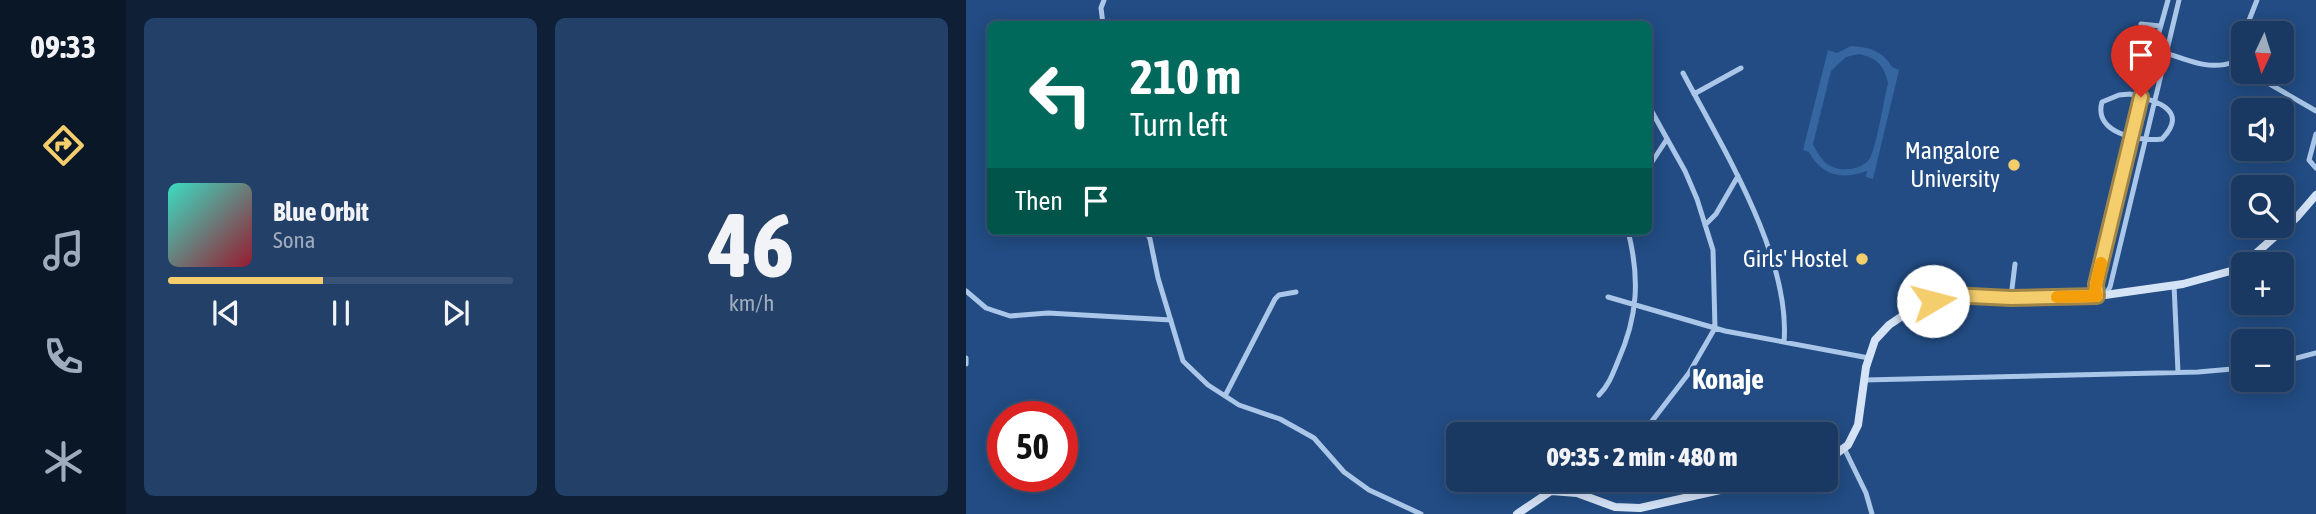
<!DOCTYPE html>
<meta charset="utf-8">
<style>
:root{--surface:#1a3962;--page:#234068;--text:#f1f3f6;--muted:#9facbe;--line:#385377;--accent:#f4cd6d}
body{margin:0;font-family:"Asap Condensed",sans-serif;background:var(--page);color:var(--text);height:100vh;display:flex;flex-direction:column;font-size:26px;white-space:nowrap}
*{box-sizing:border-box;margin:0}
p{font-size:23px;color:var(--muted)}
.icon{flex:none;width:38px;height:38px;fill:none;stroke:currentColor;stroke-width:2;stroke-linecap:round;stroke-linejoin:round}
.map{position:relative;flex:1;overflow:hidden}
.side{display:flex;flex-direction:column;gap:18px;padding:18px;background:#0e1f36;width:840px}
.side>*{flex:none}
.top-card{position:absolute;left:21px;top:21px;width:665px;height:214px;border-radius:10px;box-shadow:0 4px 18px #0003,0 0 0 2px var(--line);background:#00695c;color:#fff;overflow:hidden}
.needle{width:46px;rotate:184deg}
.tools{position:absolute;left:1265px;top:21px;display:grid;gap:14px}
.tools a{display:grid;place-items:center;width:63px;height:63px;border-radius:10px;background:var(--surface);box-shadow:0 4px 18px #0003,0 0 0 2px var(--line);font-size:35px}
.speed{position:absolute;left:21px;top:401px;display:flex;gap:14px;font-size:35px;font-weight:700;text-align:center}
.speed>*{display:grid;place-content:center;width:91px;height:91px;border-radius:50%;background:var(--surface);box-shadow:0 4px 18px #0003,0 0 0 2px var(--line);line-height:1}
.speed .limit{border:10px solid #d22;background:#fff;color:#111}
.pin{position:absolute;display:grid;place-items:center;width:60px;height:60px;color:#fff;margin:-72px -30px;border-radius:50% 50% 50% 0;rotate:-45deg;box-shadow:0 0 7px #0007}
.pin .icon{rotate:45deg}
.me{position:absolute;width:77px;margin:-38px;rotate:82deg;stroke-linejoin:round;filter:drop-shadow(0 0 5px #0008)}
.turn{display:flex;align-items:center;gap:24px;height:147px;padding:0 28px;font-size:32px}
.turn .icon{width:91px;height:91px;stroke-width:2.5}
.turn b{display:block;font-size:49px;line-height:60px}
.then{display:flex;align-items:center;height:66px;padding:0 28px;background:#0003;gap:14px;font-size:26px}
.side .tile{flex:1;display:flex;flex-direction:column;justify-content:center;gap:10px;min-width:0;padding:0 24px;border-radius:10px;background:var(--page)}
.side .dial{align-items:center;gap:0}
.dial b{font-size:91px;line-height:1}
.song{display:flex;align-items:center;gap:21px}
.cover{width:84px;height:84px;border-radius:10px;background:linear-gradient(135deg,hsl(170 70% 55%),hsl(350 70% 35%))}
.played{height:7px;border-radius:4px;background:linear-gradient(90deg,var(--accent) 45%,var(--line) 45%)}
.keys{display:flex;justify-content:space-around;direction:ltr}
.side .tiles{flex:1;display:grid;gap:18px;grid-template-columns:repeat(2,1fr)}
.trip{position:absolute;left:480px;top:422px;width:392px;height:70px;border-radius:10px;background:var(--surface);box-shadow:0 4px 18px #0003,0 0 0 2px var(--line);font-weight:800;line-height:70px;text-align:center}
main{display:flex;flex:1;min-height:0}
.dock{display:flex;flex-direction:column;width:126px;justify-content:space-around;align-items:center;background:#0a1727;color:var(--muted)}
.dock .icon{width:49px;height:49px}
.dock .on{color:var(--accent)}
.dock b{font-size:32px;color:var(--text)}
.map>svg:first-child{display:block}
.green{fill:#3666a0;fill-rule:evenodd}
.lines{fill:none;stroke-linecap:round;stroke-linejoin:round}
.street{stroke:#aac6e8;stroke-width:5}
.secondary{stroke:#d5e3f7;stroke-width:8}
.route-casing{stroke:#9f8547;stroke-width:18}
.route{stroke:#f4cd6d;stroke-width:12}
.slow{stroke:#f59e0b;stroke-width:12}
.poi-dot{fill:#f4cd6d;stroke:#224c83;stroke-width:2.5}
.labels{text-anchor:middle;stroke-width:7;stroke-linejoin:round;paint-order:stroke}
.poi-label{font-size:24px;fill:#fff;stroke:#224c83;text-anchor:end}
.quarter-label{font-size:28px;font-weight:bold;fill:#fff;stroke:#224c83}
</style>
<main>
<nav class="dock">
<b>09:33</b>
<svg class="icon on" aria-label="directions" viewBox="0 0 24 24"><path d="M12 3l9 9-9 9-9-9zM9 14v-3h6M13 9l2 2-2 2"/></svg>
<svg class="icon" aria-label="music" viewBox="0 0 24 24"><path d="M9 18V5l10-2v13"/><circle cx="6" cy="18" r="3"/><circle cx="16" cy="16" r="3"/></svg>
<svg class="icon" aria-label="phone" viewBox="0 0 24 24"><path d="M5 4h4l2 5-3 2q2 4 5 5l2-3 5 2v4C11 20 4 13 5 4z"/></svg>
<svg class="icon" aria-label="climate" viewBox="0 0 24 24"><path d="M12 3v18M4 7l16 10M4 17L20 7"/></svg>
</nav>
<section class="side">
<div class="tiles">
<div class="tile">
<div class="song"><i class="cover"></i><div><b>Blue Orbit</b><p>Sona</p></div></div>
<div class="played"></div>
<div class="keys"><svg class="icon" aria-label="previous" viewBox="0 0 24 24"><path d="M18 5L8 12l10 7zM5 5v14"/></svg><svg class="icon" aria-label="pause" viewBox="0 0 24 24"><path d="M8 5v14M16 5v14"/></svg><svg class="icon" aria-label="next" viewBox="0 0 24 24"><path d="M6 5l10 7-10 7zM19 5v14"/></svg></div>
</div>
<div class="tile dial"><b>46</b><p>km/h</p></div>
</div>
</section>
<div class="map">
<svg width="1350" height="514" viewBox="0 0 1350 514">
<rect width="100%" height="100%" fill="#224c83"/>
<path class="green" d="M885 46C903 47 917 51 926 67L933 70 907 179 900 177 901 171C875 180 856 176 843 152L837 150 862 50 871 53ZM893 54C911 58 918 65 922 83 918 99 911 145 904 158 898 168 884 170 874 169 860 167 853 157 847 144L865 71 880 57Z"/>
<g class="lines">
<path class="street" d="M137 24 135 8 138 0
M1278 33 1291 0
M1278 35 1267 62 1278 68
M1190 38 1175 24 1194 26
M1200 53C1221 60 1245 71 1267 62
M1283 72 1350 111
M717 73C756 147 825 257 818 342
M728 94 775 68
M1164 94C1187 100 1225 109 1196 139 1173 142 1127 133 1136 102L1153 95Z
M1350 134 1343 160 1350 168
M682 168 701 139
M739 225 750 214 772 176
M180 231 184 239 192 278 217 361 242 385 273 405 314 419 348 438 378 472 403 490 455 514
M1208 285 1212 372
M0 291 20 308 44 316 82 313 205 320
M1131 295 1130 284 1175 97 1202 0
M1139 295 1144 287 1213 0
M642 297 759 331 903 358
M1045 297 1049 264
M0 358V364
M1316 362 1350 353
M898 380 1232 372 1278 368
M633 395C643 385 647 373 652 361 672 316 674 278 662 231
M259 396 309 299 313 295 330 292
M676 434 723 373 749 328 747 250 731 199 719 171 685 110
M878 448 900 493 906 514"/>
<path class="secondary" d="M1278 264 1331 217 1350 195
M859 462 882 445 892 425 900 367 909 340 923 325 951 306 984 295 1045 297 1139 295 1217 284 1272 269 1278 264
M551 514 585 491 611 493 649 507 674 508 799 480"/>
</g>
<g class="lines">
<g class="route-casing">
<path id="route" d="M967 301 984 295 1045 298 1131 296 1130 284 1175 97"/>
</g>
<use href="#route" class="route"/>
<path class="slow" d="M1091 297 1131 296 1129 290 1135 263"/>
</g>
<g class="poi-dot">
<circle cx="1048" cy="165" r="7"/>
<circle cx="896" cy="259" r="7"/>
</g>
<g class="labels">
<g class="poi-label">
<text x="1034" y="159">Mangalore<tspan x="1034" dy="28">University</tspan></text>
<text x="882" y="267">Girls' Hostel</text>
</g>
<g class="quarter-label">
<text x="762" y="389">Konaje</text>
</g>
</g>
</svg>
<div class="tools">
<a><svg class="needle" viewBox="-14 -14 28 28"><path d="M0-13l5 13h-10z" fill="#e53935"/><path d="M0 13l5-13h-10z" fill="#9facbe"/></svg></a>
<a><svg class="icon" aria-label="sound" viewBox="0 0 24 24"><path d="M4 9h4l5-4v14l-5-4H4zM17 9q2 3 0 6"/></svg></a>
<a><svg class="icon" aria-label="search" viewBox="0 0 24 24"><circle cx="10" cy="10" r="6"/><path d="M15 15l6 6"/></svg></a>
<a>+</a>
<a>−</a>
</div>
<div class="speed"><div class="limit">50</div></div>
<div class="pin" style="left:1175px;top:97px;background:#d93025"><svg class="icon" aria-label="arrive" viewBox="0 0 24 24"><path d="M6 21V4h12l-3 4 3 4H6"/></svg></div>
<svg class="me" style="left:967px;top:301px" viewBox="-20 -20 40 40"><circle r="19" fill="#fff"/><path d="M0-13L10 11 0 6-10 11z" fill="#f4cd6d"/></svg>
<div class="trip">09:35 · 2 min · 480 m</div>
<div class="top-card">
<div class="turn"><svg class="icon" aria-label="left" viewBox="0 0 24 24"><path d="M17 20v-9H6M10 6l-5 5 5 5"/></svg><div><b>210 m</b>Turn left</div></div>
<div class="then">Then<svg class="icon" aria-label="arrive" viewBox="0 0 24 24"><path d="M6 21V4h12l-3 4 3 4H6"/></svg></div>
</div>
</div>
</main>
